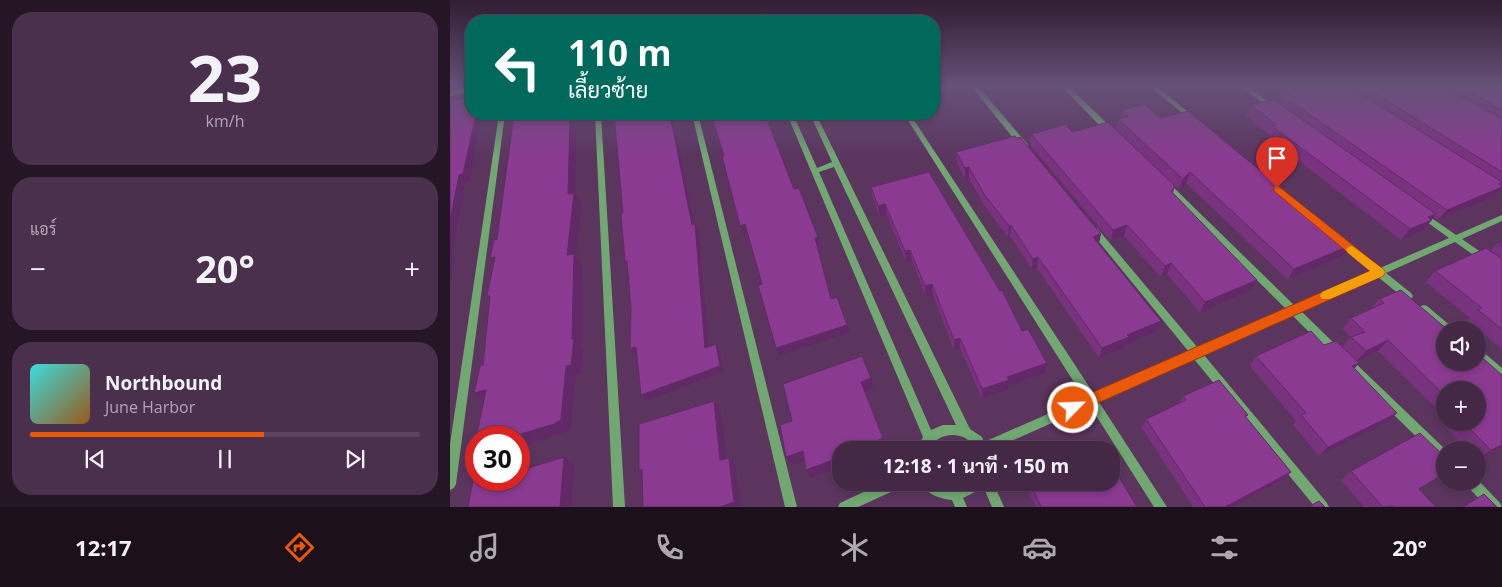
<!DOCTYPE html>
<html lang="th">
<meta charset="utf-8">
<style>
:root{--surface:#442846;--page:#4b304d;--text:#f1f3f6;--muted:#afa6b3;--line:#5c445f;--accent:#ea580c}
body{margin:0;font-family:"Open Sans",Sarabun,sans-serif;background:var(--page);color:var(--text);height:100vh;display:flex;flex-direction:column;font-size:19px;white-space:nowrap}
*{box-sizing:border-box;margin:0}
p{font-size:16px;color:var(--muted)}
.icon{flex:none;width:28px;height:28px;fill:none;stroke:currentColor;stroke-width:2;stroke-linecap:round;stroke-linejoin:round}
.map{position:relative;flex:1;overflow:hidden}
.sheet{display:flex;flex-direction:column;gap:12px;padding:12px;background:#251626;width:450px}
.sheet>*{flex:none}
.banner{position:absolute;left:15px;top:15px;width:475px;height:105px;border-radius:20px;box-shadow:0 2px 8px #0003,0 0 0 1px var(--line);background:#00695c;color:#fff;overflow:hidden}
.fabs{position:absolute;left:986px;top:321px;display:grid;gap:10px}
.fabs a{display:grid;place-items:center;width:50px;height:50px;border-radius:50%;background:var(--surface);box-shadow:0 2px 8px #0003,0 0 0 1px var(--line);font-size:25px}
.speed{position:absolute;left:15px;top:426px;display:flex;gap:10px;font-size:25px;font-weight:700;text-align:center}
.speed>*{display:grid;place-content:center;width:65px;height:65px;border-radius:50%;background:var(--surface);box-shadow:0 2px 8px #0003,0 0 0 1px var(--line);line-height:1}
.speed .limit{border:8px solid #d22;background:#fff;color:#111}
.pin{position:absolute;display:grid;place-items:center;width:42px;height:42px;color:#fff;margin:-51px -21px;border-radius:50% 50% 50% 0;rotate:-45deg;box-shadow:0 0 5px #0007}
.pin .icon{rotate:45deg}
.me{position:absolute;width:55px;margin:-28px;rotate:66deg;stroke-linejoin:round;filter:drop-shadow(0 0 4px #0008)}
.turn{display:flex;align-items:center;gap:18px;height:105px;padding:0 20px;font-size:22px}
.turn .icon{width:65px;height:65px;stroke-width:2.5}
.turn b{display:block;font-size:35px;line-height:42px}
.big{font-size:38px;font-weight:700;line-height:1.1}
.sheet .tile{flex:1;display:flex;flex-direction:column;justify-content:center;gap:8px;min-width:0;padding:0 18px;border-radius:20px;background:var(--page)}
.sheet .dial{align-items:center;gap:0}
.dial b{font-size:65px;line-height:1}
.song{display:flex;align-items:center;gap:15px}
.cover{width:60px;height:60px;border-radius:8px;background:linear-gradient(135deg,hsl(180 70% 55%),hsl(30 70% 35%))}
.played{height:5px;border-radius:2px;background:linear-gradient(90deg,var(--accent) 60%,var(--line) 60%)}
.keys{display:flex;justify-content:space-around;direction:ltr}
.heat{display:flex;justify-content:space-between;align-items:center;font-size:28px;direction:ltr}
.trip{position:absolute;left:382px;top:441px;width:288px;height:50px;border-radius:20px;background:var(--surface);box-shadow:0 2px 8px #0003,0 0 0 1px var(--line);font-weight:700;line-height:50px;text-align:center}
.dock{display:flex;height:80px;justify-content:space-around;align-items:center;background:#1b101c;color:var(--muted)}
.dock .icon{width:35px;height:35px}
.dock .active{color:var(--accent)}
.dock b{font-size:22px;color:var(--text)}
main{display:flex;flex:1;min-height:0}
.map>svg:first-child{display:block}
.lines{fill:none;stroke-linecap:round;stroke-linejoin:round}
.minor{fill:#71a872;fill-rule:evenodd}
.wall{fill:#78327e}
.shaded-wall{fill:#612966}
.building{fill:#8b3a92;stroke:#612966}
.route{fill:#ea580c;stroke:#983908}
.slow{fill:#f59e0b}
</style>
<main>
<section class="sheet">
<div class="tile dial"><b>23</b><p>km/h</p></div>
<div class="tile"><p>แอร์</p>
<div class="heat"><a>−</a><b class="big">20°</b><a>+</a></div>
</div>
<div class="tile">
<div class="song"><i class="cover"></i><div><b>Northbound</b><p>June Harbor</p></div></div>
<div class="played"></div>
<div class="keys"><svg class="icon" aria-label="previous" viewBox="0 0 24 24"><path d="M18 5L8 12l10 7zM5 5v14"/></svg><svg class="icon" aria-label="pause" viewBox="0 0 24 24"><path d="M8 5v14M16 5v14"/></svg><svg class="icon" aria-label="next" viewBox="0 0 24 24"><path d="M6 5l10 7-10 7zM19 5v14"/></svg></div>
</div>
</section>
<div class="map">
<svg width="1052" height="507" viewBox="0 0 1052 507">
<rect width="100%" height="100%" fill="#5b355e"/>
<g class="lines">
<path class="minor" d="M521 86H528L578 145V149H572Z
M611 86H618L663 129V133H657Z
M699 86H706L744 117V119H740Z
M789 86H797L825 107 824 108H820Z
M21 87V91L0 96V92Z
M49 114H55L6 484 4 488 0 490V444Z
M145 114H151L175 507H163Z
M242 114H248L347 507H335Z
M337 114H343L367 168 382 162 360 114H366L520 429 532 437 534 442 634 398 454 114H460L644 394 739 352 641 232 640 230 641 228H647L748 348 836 309 713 187 712 185 713 183H719L845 306 922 272 888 243 887 241 888 239H894L930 268 999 238 970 217 969 215 973 212 1006 235 1052 215V221L1012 239 1052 267V275L1005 242 936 273 961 293 963 296 961 299H955L928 277 851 311 889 348 890 351 889 354 885 355 881 354 842 315 754 355 877 503 879 507H865L744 359 649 402 717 507H704L640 406 541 450H527C516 430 489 430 478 450H466L473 437ZM384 167 506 425H493L481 430 369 172Z
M974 305 977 306 1002 327 1004 330H995V332L971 312 969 309 971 306Z
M1028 350 1032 351 1052 368V379L1048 377 1028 360Z
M897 358 901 359 996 450 995 463 991 461 893 365 892 362 893 359Z
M1028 480 1050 503 1052 507H1037L1017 486 1015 482H1028Z
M435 482H456L454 486 408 507H388L390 503Z
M470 482H486L495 487 502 488 512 486 518 482H543L554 507H542L532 484 525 492 513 498 517 507H505L502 500C491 499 475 494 470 482Z"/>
</g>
<path class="wall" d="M841 86H1052V188L1044 197 988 220 984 217 973 231 951 240 818 137 820 135 796 116 801 105 830 104 832 100 830 98 834 88Z
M672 110 710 118 901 245 893 256 838 280 736 183 729 190 666 129 668 119 671 118Z
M622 132 725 186 723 193 801 290 750 313 717 274 711 277 674 236 661 241 580 145 581 134Z
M506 152 651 234 649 244 711 321 706 332 677 344 675 348 649 358 587 268 582 269 560 236 558 237 534 205 519 178 515 179 507 163Z
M421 187 572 331 597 363 595 373 558 386V390L532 399 510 348 504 350 483 295 476 297 462 260 456 262 437 215 430 217 423 198Z
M1052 242V349L1017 320 1020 318 976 282 985 271 1040 251 1048 243Z
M929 299 1052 375V447L1028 459V450H1018L993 425 996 422H1028L995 390V417L928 351 907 361 892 347 901 337 892 329 901 318 921 309Z
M874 345 904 369 936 423 869 456 843 425 846 421 800 366 806 356Z
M733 396 798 415 796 417 841 472 832 480 782 507H743L692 428 696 419 729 404Z
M901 471 969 489 986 507H914L891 480Z
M579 482H661L687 507H586L577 489Z"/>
<path class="shaded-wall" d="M26 114H32L19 181 15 182 2 256 4 258 0 282V221L9 175Z
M117 114H123V125L126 130 125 195 131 203 126 256 132 264 131 346 133 348 130 374 125 375 121 428 115 432 76 445 70 482 69 480V438H64V436L116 366 122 339 117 255 118 194Z
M220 114H222L246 232 242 225Z
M519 167V178L515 179V168Z
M740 172 736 183 729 190 733 179Z
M1052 183 1046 190 1052 187V188L1044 197 988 220 997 210Z
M435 204 437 215 430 217 428 206Z
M986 214 973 231 951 240 960 229 978 217Z
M245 224 249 231 259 355 255 348Z
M295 224 298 232 293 234 290 226Z
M561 225 560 236 558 237 559 226Z
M677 225 674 236 661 241 663 230Z
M651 234 648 245 643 237Z
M368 237 370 245 368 246 365 238Z
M901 245 893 256 838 280 844 269Z
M460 250 462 260 456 262 455 251Z
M45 257 49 268 40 258Z
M588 257 587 268 582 269 583 259Z
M721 263 717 274 711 277 715 266Z
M807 280 801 290 750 313 755 302Z
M482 284 483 295 476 297 475 286Z
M711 321 706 332 677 344 675 348 649 358 652 348 677 335Z
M397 325 400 332 329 355 326 348Z
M510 338V348L504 350V340Z
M938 340 928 351 907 361 916 351Z
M266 344 270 351 274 372 196 401 191 395Z
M186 347 192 354 185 355 180 349Z
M597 363 595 373 558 386V390L532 399V389L557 377Z
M909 363 900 374 902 366Z
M421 378 423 388 414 392 411 382Z
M36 390V402L24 393Z
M264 401 271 410 277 469 270 460Z
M947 413 936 423 869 456 878 447Z
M433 438 436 447 429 450H406Z
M1052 445V447L1028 459 1041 450Z
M353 451 357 460 341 465 336 457Z
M114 457 124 465 121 507H110Z
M391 457V467L361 478 356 470Z
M279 458 286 466 290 507H270Z
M26 463V468L21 465Z
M841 472 832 480 782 507H775Z"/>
<path class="building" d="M841 86H898L1052 182 1049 184 1052 186V187L997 210 833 96 842 94 834 88Z
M913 86H993L1052 119V172Z
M1008 86H1052V110Z
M21 96V114H26L13 174 9 175 0 221V101Z
M823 99 986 214 978 217 982 220 960 229 823 127 827 125 801 105Z
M694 104 710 118 738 111 901 245 844 269 740 172 733 179 668 119 678 116 672 110Z
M64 114H117V120H120L118 194 124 193 117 255 124 254 122 339H124L121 365 116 366 111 420 104 424 64 436V438H26L36 390 24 393 30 366 33 365 40 296H37L45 257 40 258 44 240 47 239Z
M164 114H220L242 225 245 224 255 348 266 344 270 366 191 395 186 347 180 349 181 308 177 261H175L171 214 173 213Z
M261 114H315L344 189 349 188 368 237 365 238 381 299 387 297 397 325 326 348 308 285 312 284 295 224 290 226 272 156H274Z
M658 122 725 186 721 191 807 280 755 302 721 263 715 266 677 225 663 230 581 134 616 124 622 132Z
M565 136 567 138 570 137 651 234 643 237 711 321 677 335 679 337 652 348 588 257 583 259 561 225 559 226 534 194 519 167 515 168 506 152Z
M479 172 550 291 552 290 572 331 578 329 597 363 557 377 559 380 532 389 510 338 504 340 482 284 475 286 460 250 455 251 435 204 428 206 421 187Z
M1052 242V246L1048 243Z
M1036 248 1052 259V329L1028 310 1032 308 985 271Z
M951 290 998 330H995V362H1028V354L1052 375V445L1041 450 1013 422H1028V390H995V396L938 340 916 351 901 337 915 332 901 318 934 303 929 299Z
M861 331 874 345 886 341 909 363 902 366 947 413 878 447 851 415 856 413 806 356Z
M412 356 421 378 411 382 433 438 406 450H391V457L356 470 353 451 336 457 330 425 342 421 333 384Z
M769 380 798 415 795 416 841 472 775 507H755L696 419 736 400 733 396Z
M264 401 270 460 279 458 284 502 270 507H193L192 469 189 471V424Z
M970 433 995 457V473L969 489 986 507H943V506L933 507 901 471Z
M26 438V463L21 465Z
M114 457 110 507H18L26 465V480H69V471Z
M661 464 687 507H591L580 482H661Z
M1034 494 1047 507H1013Z
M869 501 875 507H858Z"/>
<linearGradient id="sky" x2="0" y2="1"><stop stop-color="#321d34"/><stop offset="0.55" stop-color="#665179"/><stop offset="1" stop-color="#665179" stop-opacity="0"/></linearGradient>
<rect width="1052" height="157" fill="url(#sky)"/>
<path class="route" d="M827 185 933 269 935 272 933 276 628 412 623 414 618 412 616 408 618 403 920 271 824 191V186Z"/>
<path class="slow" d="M902 246 933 269 935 272 933 276 880 299H872L870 296 872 292 920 271 898 253 896 250 898 247Z"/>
</svg>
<div class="fabs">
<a><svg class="icon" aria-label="sound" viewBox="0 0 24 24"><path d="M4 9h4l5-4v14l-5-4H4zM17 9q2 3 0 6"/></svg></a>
<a>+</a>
<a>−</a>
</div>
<div class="speed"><div class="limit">30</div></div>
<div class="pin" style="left:827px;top:188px;background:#d93025"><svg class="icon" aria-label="arrive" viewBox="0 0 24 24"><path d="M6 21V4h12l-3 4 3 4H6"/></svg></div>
<svg class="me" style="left:623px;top:408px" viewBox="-20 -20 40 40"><circle r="17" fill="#ea580c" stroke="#fff" stroke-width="3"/><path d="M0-11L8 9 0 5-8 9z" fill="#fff"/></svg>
<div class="trip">12:18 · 1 นาที · 150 m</div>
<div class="banner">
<div class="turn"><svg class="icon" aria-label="left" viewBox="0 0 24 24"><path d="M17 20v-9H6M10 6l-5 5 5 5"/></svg><div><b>110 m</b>เลี้ยวซ้าย</div></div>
</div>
</div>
</main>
<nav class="dock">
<b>12:17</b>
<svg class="icon active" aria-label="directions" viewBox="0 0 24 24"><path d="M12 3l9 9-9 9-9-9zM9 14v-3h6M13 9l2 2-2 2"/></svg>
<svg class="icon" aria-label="music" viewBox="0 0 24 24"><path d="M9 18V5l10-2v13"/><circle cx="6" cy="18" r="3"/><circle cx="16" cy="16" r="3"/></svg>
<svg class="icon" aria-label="phone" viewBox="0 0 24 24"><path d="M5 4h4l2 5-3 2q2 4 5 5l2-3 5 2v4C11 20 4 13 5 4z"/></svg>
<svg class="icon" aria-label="climate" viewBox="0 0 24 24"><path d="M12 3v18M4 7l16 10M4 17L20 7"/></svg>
<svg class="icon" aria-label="car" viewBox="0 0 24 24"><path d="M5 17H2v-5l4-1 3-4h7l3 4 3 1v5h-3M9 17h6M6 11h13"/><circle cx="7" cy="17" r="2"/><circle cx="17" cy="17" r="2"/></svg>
<svg class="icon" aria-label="filters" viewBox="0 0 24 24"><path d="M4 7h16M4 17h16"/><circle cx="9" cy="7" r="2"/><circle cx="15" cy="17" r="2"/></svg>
<b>20°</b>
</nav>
